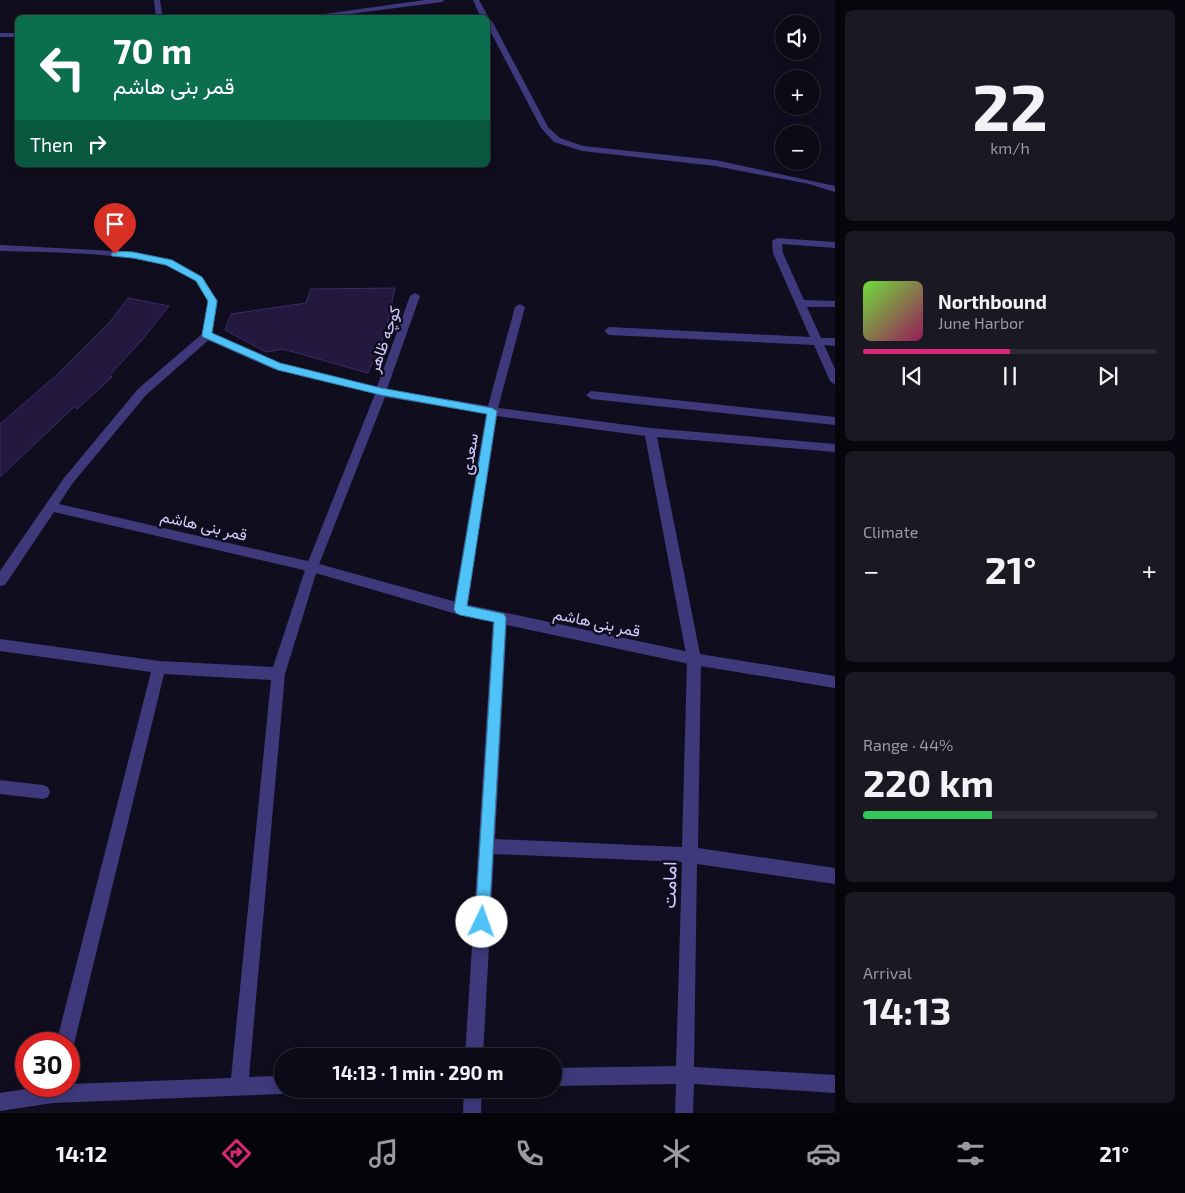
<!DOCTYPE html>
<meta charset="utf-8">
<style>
:root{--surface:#0c0a16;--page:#1a1823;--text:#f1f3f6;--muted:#9a9aa1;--line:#2c2b35;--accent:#db2777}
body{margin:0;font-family:"Exo 2",Vazirmatn,sans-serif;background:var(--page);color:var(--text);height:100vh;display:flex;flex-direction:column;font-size:19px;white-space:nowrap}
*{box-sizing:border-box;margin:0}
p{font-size:16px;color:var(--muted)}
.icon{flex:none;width:28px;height:28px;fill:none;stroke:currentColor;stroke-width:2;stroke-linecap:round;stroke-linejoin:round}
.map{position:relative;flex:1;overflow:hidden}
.panel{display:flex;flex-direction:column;gap:10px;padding:10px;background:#07060c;width:350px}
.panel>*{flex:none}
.hud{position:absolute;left:15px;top:15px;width:475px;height:152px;border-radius:8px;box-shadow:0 2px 12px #0003,0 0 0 1px var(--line);background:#0b6e4f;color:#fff;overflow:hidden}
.controls{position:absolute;left:775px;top:15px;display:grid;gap:10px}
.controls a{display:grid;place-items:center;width:45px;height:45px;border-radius:50%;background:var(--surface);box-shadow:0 2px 12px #0003,0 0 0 1px var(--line);font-size:25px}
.speed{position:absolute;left:15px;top:1032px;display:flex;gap:10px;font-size:25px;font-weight:700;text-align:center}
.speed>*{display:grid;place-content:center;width:65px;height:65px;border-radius:50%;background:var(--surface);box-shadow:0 2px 12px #0003,0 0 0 1px var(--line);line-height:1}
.speed .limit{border:8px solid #d22;background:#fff;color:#111}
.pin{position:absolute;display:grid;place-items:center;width:42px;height:42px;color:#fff;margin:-51px -21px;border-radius:50% 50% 50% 0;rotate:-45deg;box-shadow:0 0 5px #0007}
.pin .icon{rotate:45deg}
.me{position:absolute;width:55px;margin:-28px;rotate:3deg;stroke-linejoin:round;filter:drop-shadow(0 0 4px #0008)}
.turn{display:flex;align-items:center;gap:18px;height:105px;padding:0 15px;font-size:22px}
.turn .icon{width:65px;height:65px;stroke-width:2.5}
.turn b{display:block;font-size:35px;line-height:42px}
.then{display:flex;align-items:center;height:48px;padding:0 15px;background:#0003;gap:10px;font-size:19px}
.big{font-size:38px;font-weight:700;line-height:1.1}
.panel .widget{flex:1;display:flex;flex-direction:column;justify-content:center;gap:8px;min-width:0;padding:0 18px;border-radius:8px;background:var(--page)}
.panel .dial{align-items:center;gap:0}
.dial b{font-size:65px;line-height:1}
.song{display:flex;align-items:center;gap:15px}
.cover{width:60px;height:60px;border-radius:8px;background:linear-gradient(135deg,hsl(100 70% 55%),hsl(330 70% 35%))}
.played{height:5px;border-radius:2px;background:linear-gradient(90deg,var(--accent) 50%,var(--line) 50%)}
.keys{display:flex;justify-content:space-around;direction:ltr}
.heat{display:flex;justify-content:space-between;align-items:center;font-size:28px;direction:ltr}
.charge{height:8px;border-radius:4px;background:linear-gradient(90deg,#34c759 44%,var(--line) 0)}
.trip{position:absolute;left:274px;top:1048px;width:288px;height:50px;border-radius:25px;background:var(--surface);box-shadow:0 2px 12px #0003,0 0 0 1px var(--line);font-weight:700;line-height:50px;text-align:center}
.tab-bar{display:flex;height:80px;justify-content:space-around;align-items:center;background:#050409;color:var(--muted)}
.tab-bar .icon{width:35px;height:35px}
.tab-bar .current{color:var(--accent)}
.tab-bar b{font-size:22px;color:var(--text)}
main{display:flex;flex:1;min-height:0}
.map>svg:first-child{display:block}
.building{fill:#23193e;stroke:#3b2c69}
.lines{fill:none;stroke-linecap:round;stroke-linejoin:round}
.minor{fill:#3f397c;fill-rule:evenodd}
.tertiary{fill:#3f397c;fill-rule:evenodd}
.route{fill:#4fc3f7;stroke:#337fa1}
.labels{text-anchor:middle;stroke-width:5;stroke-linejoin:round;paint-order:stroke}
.street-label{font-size:16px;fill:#d3cbfd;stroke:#100d1e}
.near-street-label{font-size:19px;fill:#d3cbfd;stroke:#100d1e}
</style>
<main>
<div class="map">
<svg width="835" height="1113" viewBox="0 0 835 1113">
<rect width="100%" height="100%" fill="#100d1e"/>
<path class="building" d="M395 288 386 331 368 373 283 349 266 352 225 330 231 314 306 303 311 289Z
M128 298 169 306 142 340 109 376 112 377 77 409 74 407 0 477V424L58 374 109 323Z"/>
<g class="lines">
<path class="minor" d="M154 0H160L163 18H156Z
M473 0H479L489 18 488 19 492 21 548 127 560 138 583 146 715 160 835 186V192L809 184 715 166 582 151 554 142 541 128 488 27V18H481Z
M777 238 835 242V248L782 244 783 253 804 300 835 301V307H807L821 338H835V346L824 345 835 369V385L830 381 814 345 609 335 604 331 609 327 810 337 773 253 772 241Z
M415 293 420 296 387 389 488 406 515 307 520 304 525 307 498 408 650 428 835 444V452L657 437 701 659 698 848 835 868V884L697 864 694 1067 835 1075V1093L694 1084 693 1113H675L676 1084 552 1086V1068L676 1066 682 862 494 854 483 1056H465L493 618 495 614 500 612 505 614 507 618 495 839 682 847 687 659 645 436 497 416 467 609 465 613 460 615 455 613 453 609 486 414 385 397 318 567 285 674 249 1077 282 1076V1089H289L288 1091 282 1094 53 1103 0 1111V1093L45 1086H69V1084L231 1078 271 680 164 674 74 1044 69 1051V1044H56L151 672 0 651V639L159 661 273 667 306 567 375 394 273 369 203 338 202 335 207 331 211 332 280 363 377 387 410 296Z
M591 391 835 417V425L591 399 586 395Z
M0 780 43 785 48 787 50 792 48 797 43 799 0 794Z
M464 1089H482L481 1113H463Z"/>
<path class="tertiary" d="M425 0H445L442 2 319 18H295Z
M0 33H18V37H0Z
M0 245 133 252 169 259 202 277 218 301 211 338 146 395 72 484 59 504 312 562 460 603 694 653 835 676V688L694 665 460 615 312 572 54 512 5 585 0 586V571L64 478 138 389 202 334 208 301C204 295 201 286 196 281 164 250 46 253 0 251Z"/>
</g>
<path class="route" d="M115 251 133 252 172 260 202 277 217 301 212 333 280 363 381 388 492 408 497 411 467 606 500 613 504 614 506 618 489 922 487 928 482 930 477 928 475 922 494 622 460 615 456 613 454 609 487 414 381 395 278 370 203 337 202 335 208 301 196 281 166 265 133 258 112 256 111 254Z"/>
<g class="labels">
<g class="street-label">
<text transform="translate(384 339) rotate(-71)" y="6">کوچه ظاهر</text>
<text transform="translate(469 454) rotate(-81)" y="6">سعدی</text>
<text transform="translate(204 525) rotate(13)" y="6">قمر بنی هاشم</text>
<text transform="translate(597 622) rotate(12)" y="6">قمر بنی هاشم</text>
</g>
<g class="near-street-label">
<text transform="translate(669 885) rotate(-89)" y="7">امامت</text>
</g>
</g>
</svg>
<div class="controls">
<a><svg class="icon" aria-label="sound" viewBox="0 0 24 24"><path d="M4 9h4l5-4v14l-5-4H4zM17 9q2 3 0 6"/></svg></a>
<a>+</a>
<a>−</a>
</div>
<div class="speed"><div class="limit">30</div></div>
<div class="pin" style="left:115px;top:254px;background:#d93025"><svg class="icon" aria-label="arrive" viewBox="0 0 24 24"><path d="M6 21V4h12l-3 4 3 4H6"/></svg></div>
<svg class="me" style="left:482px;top:922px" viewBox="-20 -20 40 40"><circle r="19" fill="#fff"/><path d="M0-13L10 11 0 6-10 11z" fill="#4fc3f7"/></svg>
<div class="trip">14:13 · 1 min · 290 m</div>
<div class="hud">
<div class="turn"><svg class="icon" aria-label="left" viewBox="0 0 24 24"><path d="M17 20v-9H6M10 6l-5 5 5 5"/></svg><div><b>70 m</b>قمر بنی هاشم</div></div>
<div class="then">Then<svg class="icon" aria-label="right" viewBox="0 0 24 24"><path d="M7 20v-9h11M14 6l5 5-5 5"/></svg></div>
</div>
</div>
<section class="panel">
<div class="widget dial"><b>22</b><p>km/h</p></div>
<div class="widget">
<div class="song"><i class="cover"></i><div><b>Northbound</b><p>June Harbor</p></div></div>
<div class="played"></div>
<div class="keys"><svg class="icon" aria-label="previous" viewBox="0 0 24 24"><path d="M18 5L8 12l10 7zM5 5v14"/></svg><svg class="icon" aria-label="pause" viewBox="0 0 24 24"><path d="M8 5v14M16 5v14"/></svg><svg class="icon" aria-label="next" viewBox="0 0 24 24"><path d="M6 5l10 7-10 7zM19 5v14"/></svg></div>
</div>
<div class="widget"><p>Climate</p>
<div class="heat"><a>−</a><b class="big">21°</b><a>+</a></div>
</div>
<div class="widget"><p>Range · 44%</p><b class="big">220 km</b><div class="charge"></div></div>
<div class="widget"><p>Arrival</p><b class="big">14:13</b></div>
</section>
</main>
<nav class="tab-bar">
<b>14:12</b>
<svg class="icon current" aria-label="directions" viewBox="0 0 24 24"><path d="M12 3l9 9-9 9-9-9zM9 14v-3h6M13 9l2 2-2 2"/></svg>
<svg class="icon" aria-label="music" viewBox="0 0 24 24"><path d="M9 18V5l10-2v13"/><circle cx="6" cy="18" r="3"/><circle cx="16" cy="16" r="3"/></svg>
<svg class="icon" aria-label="phone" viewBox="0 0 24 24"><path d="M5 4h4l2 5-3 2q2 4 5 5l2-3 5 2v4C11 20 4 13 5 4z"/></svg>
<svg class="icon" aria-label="climate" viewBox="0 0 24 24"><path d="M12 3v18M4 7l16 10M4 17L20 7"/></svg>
<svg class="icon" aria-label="car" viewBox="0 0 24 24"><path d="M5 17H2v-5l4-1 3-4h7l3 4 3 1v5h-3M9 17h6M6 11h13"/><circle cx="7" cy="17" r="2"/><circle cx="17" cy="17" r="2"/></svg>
<svg class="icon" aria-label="filters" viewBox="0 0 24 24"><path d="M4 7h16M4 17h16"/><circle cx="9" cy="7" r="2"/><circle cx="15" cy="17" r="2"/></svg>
<b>21°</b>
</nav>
